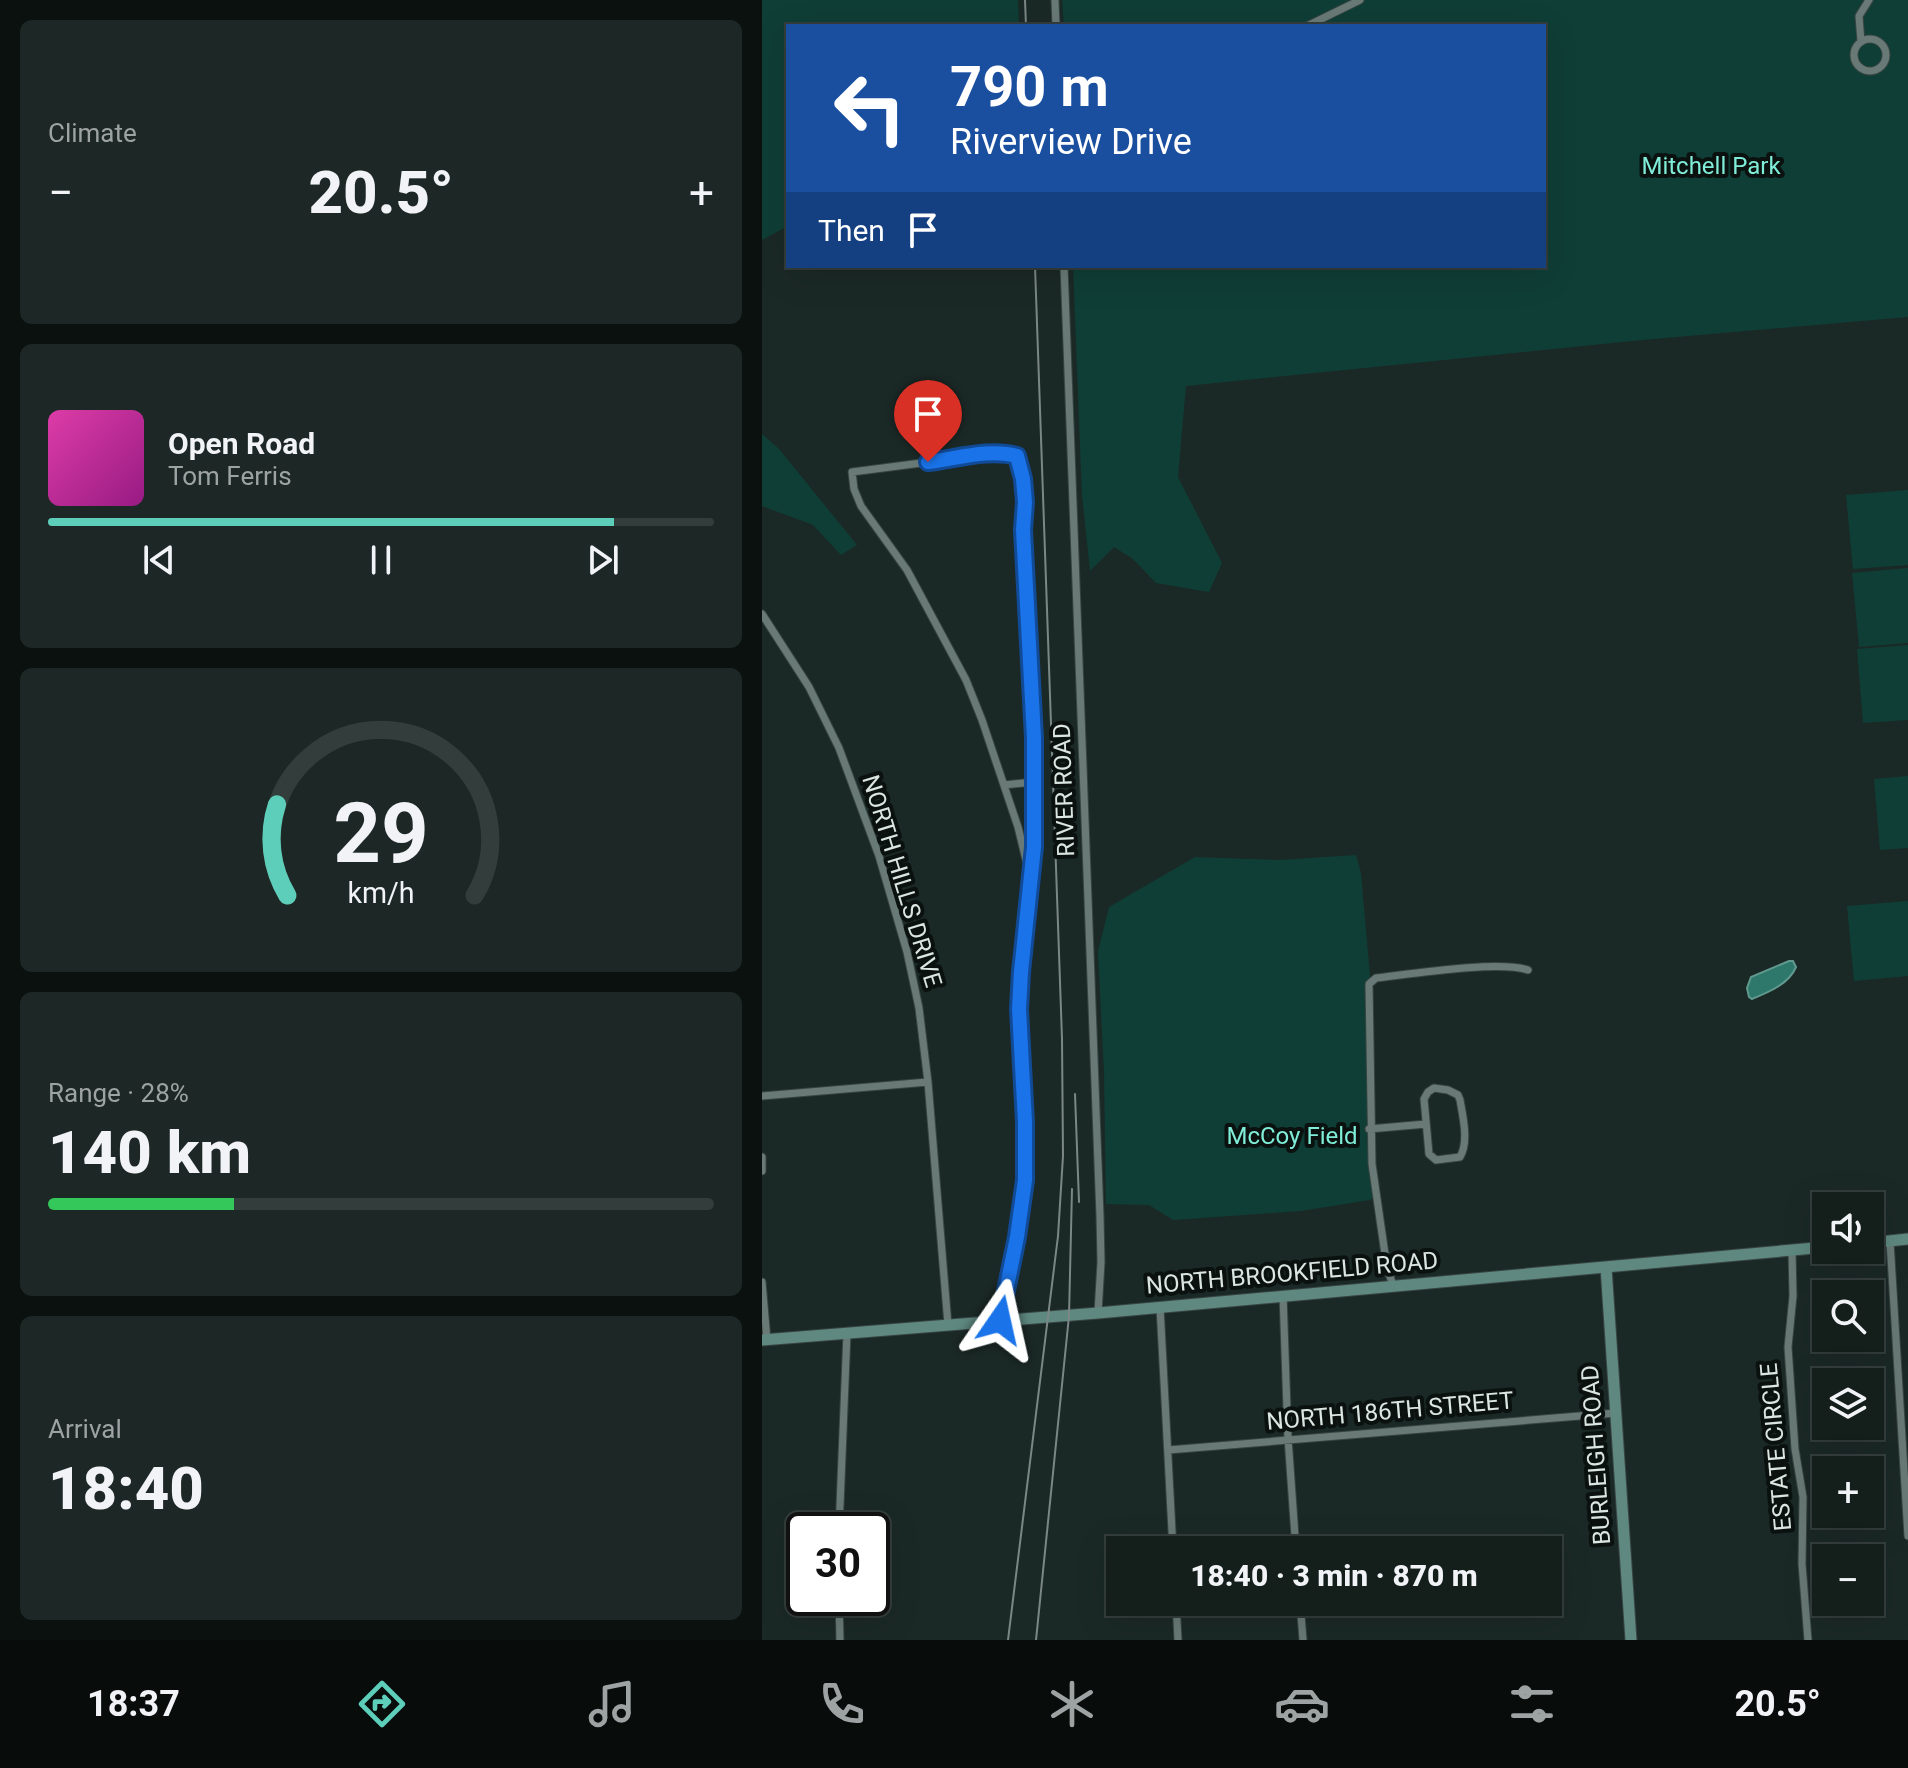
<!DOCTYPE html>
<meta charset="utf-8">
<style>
:root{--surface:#141f1c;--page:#1d2725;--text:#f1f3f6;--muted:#9da2a3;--line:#333d3b;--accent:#5dceb9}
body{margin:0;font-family:Roboto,sans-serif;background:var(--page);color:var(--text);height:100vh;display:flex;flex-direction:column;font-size:30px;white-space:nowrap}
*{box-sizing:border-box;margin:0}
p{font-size:26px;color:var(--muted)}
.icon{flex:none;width:44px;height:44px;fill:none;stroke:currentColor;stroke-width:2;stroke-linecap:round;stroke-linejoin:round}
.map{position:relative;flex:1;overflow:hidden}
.sheet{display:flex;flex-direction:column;gap:20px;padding:20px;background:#0b110f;width:762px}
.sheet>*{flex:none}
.hud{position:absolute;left:24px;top:24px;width:760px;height:244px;border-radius:0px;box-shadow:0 8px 32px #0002,0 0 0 2px var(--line);background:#1a4fa0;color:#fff;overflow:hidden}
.buttons{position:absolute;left:1050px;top:1192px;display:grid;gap:16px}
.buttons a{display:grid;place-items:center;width:72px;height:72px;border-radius:0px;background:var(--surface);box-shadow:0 8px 32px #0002,0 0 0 2px var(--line);font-size:40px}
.speed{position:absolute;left:24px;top:1512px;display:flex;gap:16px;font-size:40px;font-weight:700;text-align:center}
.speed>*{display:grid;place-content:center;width:104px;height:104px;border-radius:50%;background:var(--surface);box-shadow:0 8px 32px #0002,0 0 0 2px var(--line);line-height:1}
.speed .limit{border:4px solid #111;border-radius:12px;background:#fff;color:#111}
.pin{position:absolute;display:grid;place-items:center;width:68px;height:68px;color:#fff;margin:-82px -34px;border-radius:50% 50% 50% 0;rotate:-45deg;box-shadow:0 0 8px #0007}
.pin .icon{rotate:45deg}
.me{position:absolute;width:88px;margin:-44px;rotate:11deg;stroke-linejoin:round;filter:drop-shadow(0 0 6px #0008)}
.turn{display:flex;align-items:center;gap:28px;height:168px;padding:0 32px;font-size:36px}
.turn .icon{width:104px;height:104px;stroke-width:2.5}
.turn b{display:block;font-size:56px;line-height:68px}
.then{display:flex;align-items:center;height:76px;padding:0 32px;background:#0003;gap:16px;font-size:30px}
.big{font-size:60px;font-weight:800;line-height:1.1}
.sheet .tile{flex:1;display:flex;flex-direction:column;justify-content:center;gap:12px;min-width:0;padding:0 28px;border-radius:12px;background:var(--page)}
.sheet .dial{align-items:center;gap:0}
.dial svg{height:208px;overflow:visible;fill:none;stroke:var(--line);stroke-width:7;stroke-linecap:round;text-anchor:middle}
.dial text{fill:var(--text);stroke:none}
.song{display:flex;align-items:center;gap:24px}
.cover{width:96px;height:96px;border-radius:12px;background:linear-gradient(135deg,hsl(320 70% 55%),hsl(310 70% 35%))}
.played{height:8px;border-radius:4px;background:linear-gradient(90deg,var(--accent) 85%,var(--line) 85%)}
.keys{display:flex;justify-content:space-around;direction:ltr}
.heat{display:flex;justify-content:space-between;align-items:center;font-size:44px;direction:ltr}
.charge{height:12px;border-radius:6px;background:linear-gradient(90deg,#34c759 28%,var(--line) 0)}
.trip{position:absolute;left:344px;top:1536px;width:456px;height:80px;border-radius:0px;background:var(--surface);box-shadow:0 8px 32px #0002,0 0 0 2px var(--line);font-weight:800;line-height:80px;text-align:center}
.tab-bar{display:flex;height:128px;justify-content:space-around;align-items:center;background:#080c0b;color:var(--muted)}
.tab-bar .icon{width:56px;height:56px}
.tab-bar .on{color:var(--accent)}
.tab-bar b{font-size:36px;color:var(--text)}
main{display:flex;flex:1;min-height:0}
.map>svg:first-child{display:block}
.green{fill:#0f3e36}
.water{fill:#2d786b;stroke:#61998f;stroke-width:2}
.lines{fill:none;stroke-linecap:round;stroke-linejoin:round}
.street-casing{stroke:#384542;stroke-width:9}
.secondary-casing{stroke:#384542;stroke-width:13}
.street{stroke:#697a76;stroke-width:7}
.secondary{stroke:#5e8880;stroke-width:11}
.rail{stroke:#7b8784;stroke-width:2}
.route-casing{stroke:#114b97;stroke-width:20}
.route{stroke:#1a73e8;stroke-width:14}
.labels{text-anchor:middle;stroke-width:8;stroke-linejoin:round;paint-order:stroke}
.park-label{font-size:24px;fill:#7fedd7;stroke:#0a110f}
.street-label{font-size:24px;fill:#dbe5e2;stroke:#0a110f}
</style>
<main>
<section class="sheet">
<div class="tile"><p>Climate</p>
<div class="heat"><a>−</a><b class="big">20.5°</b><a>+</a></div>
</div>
<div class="tile">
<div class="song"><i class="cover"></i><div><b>Open Road</b><p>Tom Ferris</p></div></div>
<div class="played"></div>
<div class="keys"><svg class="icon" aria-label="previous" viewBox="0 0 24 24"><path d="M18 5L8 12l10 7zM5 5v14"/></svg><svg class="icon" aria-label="pause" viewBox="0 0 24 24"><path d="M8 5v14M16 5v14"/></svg><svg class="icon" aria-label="next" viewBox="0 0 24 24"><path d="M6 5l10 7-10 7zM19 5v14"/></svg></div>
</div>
<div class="tile dial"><svg viewBox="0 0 100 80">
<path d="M14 69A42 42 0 1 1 86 69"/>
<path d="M14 69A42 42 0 0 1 10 34" stroke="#5dceb9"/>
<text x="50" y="56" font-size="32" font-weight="700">29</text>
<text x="50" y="72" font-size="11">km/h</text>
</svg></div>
<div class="tile"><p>Range · 28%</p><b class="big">140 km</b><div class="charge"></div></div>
<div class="tile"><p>Arrival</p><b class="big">18:40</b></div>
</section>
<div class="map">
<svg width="1146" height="1640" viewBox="0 0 1146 1640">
<rect width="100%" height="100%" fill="#1b2926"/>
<path class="green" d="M0 0H256L257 26H26V226L0 240Z
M300 0H1146V317L880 340 424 386 416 477 460 563 447 592 394 583 371 559 352 547 328 571 320 495 311 266H782V26H302Z
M0 434 17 449 95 545 79 555 51 525 0 506Z
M1146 490V565L1091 569 1084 495Z
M1146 568V643L1097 647 1090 573Z
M1146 645V720L1101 723 1095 649Z
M1146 776V848L1118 850 1112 779Z
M594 855 599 873 608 976 603 992 612 1197 608 1200 539 1211 411 1220 387 1205 344 1204 342 1072 336 951 347 907 433 857 518 860Z
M1146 901V976L1092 981 1085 906Z"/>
<path class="water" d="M1027 961H1031L1034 967C1027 984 1007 992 990 999L987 997 985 988 989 977Z"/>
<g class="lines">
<g class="street-casing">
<path id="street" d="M293 0 294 26
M545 26 598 0
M1092 55a16 16 0 1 1 32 0a16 16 0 1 1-32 0Z
M1099 42 1097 16 1107 0
M302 266 338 1216 339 1262 336 1313
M0 614 47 687 77 748 117 856 145 952 157 1008 166 1082 186 1325
M242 785 272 782
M672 1088 686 1090 696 1095 698 1100C701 1117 707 1142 698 1157L674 1160 667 1154 662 1099 666 1092Z
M0 1096 166 1082
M607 1129 664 1124
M0 1157V1171
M1128 1241 1146 1536
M1030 1251 1031 1296 1026 1347 1033 1449 1041 1497 1040 1564 1046 1640
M0 1282 5 1340
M631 1285 625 1268 610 1164 607 984 614 978C648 974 738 960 766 970
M521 1295 526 1438 534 1550
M398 1307 411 1550
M238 1320C244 1274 259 1230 263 1183 268 1125 257 1066 258 1007 258 954 268 902 272 850 277 771 269 692 266 613 264 585 261 556 261 528 261 503 264 480 255 456L236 453 90 472 92 489 99 506 145 570 204 680 220 720 256 827 265 864 268 891
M406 1450 854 1413
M77 1530 85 1333
M77 1598 78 1640
M414 1602 416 1640
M538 1602 541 1640"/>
</g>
<g class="secondary-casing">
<path id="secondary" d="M1108 1243 1146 1239
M844 1267 869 1640
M0 1340 336 1313 1064 1247"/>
</g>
<use href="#street" class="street"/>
<use href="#secondary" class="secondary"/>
<path class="rail" d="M263 0 264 26
M313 1094 317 1202
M246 1640 296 1236 301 1156 300 1039 273 266
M274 1640 307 1316 310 1189"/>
</g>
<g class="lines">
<g class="route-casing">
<path id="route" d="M166 462C193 459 228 448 255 456L261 479 263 502 261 530 272 738V847L259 972 257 1009 263 1122V1180L255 1237 238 1320"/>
</g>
<use href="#route" class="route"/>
</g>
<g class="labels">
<g class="park-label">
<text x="949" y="174">Mitchell Park</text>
<text x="530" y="1144">McCoy Field</text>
</g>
<g class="street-label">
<text transform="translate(302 790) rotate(-92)" y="8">RIVER ROAD</text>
<text transform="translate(140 881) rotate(73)" y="8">NORTH HILLS DRIVE</text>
<text transform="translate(530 1273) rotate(-5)" y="8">NORTH BROOKFIELD ROAD</text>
<text transform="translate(628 1411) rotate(-5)" y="8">NORTH 186TH STREET</text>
<text transform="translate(1014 1447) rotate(-95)" y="8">ESTATE CIRCLE</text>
<text transform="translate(834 1455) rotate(-94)" y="8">BURLEIGH ROAD</text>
</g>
</g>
</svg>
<div class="buttons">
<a><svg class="icon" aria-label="sound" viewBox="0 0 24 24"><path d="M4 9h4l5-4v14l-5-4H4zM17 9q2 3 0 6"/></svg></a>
<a><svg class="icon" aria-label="search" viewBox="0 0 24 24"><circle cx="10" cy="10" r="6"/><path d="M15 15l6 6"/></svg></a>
<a><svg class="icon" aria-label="layers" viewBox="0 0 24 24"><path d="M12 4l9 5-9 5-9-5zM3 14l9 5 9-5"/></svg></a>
<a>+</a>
<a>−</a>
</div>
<div class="speed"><div class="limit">30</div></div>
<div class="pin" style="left:166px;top:462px;background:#d93025"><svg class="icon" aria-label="arrive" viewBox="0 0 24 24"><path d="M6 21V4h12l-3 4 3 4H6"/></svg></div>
<svg class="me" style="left:238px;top:1320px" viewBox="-20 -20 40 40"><path d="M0-17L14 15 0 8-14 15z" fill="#1a73e8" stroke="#fff" stroke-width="4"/></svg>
<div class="trip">18:40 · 3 min · 870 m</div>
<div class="hud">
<div class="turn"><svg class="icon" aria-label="left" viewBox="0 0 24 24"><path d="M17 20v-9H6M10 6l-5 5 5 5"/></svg><div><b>790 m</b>Riverview Drive</div></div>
<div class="then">Then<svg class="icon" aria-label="arrive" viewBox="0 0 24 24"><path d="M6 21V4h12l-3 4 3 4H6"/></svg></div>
</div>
</div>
</main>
<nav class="tab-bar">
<b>18:37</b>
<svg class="icon on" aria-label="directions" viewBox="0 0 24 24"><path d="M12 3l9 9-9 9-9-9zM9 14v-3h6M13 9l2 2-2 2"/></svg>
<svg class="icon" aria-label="music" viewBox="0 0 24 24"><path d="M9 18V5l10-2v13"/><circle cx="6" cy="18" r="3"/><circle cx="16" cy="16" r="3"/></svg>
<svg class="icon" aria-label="phone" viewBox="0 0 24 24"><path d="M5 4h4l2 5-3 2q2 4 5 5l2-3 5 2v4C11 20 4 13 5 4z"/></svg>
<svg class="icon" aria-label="climate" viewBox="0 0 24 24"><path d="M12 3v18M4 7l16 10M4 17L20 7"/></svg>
<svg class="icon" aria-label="car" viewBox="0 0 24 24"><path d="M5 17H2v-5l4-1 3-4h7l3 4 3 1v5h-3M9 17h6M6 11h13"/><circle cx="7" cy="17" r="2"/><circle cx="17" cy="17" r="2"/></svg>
<svg class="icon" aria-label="filters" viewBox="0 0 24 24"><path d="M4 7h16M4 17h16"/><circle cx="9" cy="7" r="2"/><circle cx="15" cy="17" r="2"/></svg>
<b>20.5°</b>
</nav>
